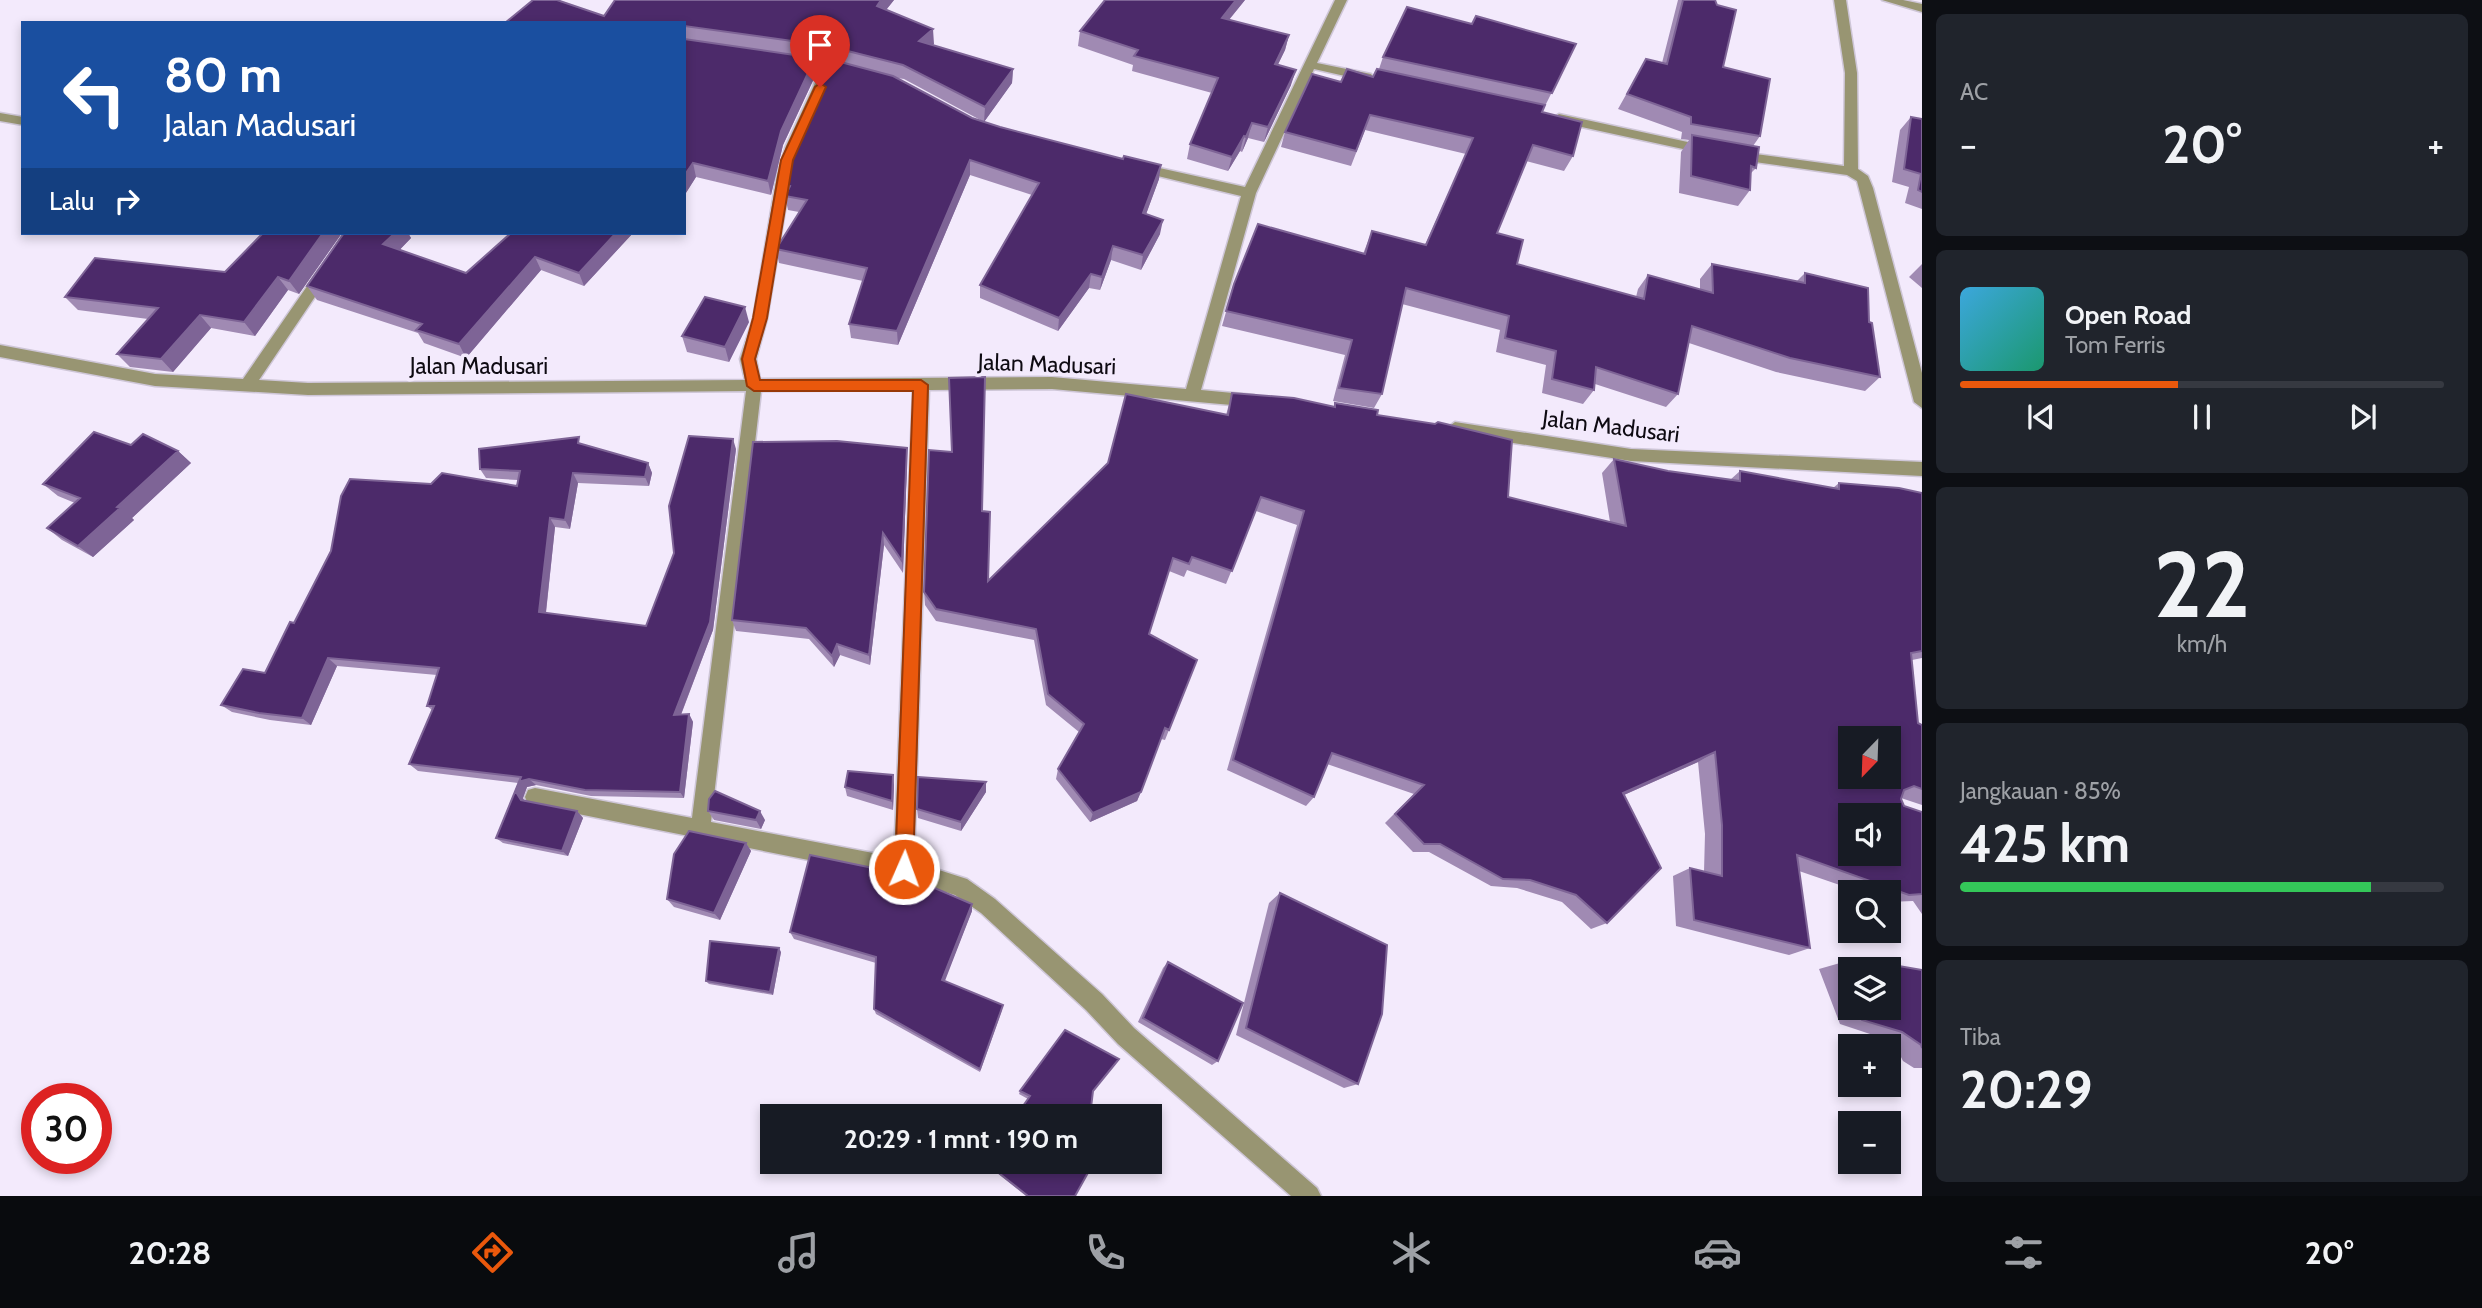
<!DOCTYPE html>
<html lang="id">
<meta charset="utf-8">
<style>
:root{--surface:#171b24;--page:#20242c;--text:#f1f3f6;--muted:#9ea1a6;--line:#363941;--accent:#ea580c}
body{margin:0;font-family:Cabin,sans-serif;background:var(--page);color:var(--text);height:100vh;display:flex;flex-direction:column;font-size:26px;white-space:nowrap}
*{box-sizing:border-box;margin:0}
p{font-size:23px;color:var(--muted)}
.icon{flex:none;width:38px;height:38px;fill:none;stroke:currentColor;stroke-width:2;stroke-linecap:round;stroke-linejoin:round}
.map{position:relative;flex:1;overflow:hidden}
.sheet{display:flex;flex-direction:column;gap:14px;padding:14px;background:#0d0f14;width:560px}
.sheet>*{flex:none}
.banner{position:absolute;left:21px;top:21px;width:665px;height:214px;border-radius:0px;box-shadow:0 4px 10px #0003;background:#1a4fa0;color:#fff;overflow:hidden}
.needle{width:46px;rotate:203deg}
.tools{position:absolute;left:1838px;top:726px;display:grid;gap:14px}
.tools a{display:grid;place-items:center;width:63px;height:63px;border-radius:0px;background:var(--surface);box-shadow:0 4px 10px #0003;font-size:35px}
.speed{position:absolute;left:21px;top:1083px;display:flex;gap:14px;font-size:35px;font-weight:700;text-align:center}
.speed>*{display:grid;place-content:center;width:91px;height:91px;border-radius:50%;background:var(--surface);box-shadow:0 4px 10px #0003;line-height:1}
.speed .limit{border:10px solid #d22;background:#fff;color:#111}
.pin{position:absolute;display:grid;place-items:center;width:60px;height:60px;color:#fff;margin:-72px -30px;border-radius:50% 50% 50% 0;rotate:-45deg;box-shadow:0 0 7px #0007}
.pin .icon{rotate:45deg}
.me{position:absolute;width:77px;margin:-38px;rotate:2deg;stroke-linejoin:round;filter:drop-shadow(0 0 5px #0008)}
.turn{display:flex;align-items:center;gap:24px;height:147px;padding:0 28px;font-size:32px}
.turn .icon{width:91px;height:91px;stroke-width:2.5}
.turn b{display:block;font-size:49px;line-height:60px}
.then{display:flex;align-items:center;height:66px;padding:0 28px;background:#0003;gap:14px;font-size:26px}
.big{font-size:52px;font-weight:800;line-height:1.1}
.sheet .tile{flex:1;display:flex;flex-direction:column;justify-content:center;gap:10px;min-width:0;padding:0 24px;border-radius:10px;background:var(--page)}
.sheet .dial{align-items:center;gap:0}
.dial b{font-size:91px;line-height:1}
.song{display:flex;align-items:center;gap:21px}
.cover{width:84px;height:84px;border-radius:10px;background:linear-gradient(135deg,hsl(200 70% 55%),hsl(160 70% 35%))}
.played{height:7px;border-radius:4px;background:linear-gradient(90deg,var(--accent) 45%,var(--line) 45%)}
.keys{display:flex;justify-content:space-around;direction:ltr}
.heat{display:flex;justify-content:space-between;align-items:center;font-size:38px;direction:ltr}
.charge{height:10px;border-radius:5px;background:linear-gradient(90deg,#34c759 85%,var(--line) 0)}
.trip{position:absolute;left:760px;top:1104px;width:402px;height:70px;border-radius:0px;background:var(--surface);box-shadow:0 4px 10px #0003;font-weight:800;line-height:70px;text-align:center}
.menu{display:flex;height:112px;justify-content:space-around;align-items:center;background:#090b0e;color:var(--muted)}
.menu .icon{width:49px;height:49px}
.menu .selected{color:var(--accent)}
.menu b{font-size:32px;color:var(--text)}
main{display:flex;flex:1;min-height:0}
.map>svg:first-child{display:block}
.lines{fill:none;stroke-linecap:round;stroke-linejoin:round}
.minor-casing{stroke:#cec6d7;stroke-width:3}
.minor{fill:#989572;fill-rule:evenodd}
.wall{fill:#a08ab3;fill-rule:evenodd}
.shaded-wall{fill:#7e6496}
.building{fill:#4c2a6a;stroke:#7e6496;stroke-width:2;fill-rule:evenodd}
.route{fill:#ea580c;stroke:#983908;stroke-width:2}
.labels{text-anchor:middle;stroke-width:7;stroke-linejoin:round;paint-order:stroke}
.street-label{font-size:23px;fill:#0e0a12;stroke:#f3eafc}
</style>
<main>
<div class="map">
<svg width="1922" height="1196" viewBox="0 0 1922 1196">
<rect width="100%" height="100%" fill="#f3eafc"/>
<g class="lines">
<g class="minor-casing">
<path id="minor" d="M1335 0H1347L1317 63 1371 74 1373 77 1367 81 1314 69 1256 193 1201 390 1254 395 1262 401 1260 405 1254 407 1052 389 929 390 914 862 967 879 995 899 1102 994 1134 1028 1317 1188 1321 1196H1291L1118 1044 1086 1010 981 913 955 895 904 879 528 804 525 797 528 790 535 788 692 818 746 391 308 395 155 386 0 357V345L155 374 243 379 319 269 324 268 331 273 259 380 308 383 745 380 740 359 753 319 777 175 786 146 821 70 791 67 789 64C799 56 849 65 859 73L853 77 833 72 800 146 791 175 767 319 756 359 760 379 1052 377 1186 389 1241 196 1137 171 1130 167 1137 163 1245 187ZM913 390 894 857 711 822 761 391Z
M1834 0H1846L1857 73 1858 169 1868 176 1873 188 1922 373V408L1914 402 1857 181 1847 175 1733 159 1726 155 1733 151 1844 166 1845 73Z
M1882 0H1903L1922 4V12Z
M0 113 23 117V125L0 121Z
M1559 114 1706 146 1713 150 1706 154 1554 121 1553 118Z
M1455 422 1631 449 1922 462V476L1631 461 1455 434 1447 428Z"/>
</g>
<use href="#minor" class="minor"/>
</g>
<path class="wall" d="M615 0H894L886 10 934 44 932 45 1013 69 1012 83 984 122 904 79 897 78 972 118 1159 179 1146 214 1160 234 1141 270 1111 260 1100 290 1089 288 1058 331 980 298V285L1032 195 970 175 898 345 851 338 849 324 863 281 779 263 776 249 799 212 788 210 785 196 788 190 787 185 832 61 815 58 817 72 783 145 771 195 696 177 684 196V23L604 16Z
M1245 0 1229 20 1289 35 1285 50 1278 64 1291 85 1264 142 1248 138 1242 152 1240 151 1228 171 1187 159 1190 144 1212 93 1132 71 1133 65 1078 46 1080 31Z
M1678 0H1715L1723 67 1760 136 1753 146 1756 168 1750 174V190L1738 206 1679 193 1681 152 1689 140 1681 139 1682 132 1618 109 1646 59 1662 63Z
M1472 24 1576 44 1542 112 1573 156 1564 171 1526 161 1497 233 1517 264 1636 297 1638 289 1648 275 1700 290V279L1712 264 1797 281 1805 273 1869 322 1880 377 1865 391 1776 372 1689 343 1678 394 1666 407 1595 384 1594 390 1583 404 1542 393 1546 365 1496 352 1500 330 1402 304 1382 394 1374 408 1333 401 1345 355 1222 326 1234 284 1363 254 1372 231 1425 245 1466 154 1365 130 1351 166 1281 147 1285 132 1341 82 1373 77 1379 69 1383 57Z
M1911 117 1922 119V209L1905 203 1909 187 1892 182 1900 130Z
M263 233H342L299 294 288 290 255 336 211 328 173 372 130 367 117 354 148 319 78 310 65 297 225 272Z
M344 233H408L411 238 399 250 466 273 633 233 584 286 541 270 466 358 424 343 418 333 317 300 307 286Z
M1922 264V288L1909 277Z
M749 322 729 362 687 352 682 336Z
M1232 393 1334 407 1335 403 1377 415 1508 497 1610 522 1602 473 1614 459 1668 471 1730 480 1740 471 1833 488 1839 483 1922 493V658L1912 660 1918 723 1922 725V805L1901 798V799L1904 806 1922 812V914L1913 901 1888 902V892H1860L1799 871 1810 948 1789 955 1676 926 1673 876 1690 868 1704 872 1705 834 1698 762 1624 795 1607 923 1591 929 1562 902 1517 888 1491 886 1429 852H1413L1385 823 1414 794 1327 764 1314 797 1306 806 1227 770 1297 525 1256 511 1226 584 1187 570 1184 577 1169 571 1149 634 1169 730 1165 740 1161 739 1137 801 1090 822 1056 779 1058 769 1079 732 1046 705 1034 640 936 621 925 605 924 592 982 511 988 581 1226 415Z
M583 444 648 463 652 473 649 486 578 483 570 529 555 527 546 613 646 626 736 449 713 630 681 715 689 714 693 722 684 798 591 796 536 785 527 787 523 798 524 801 577 811 583 818 568 856 503 843 496 838 518 783 418 771 409 764 432 710 427 706 437 675 337 666 311 725 270 720 232 712 221 705 265 673 294 623 431 484 517 486 518 480 486 478 480 469Z
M131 445 178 451 191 463 132 518 134 520 93 557 62 540 47 528 75 503 58 496 43 484Z
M907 461 903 573 884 545 870 665 840 655 834 667 809 639 736 631 732 620Z
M986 782V792L961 831 918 818 917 809Z
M894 785 893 810 847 796 845 787Z
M708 811 765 820 761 829 714 820Z
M746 843 751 851 720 920 674 907 667 899Z
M1280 893 1358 1084 1344 1088 1236 1035 1269 903Z
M972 911 944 981 1002 1010 980 1072 876 1014 874 1009 876 963 794 939 790 932Z
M781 952 773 995 709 984 706 981Z
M1168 962 1218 1061 1212 1065 1138 1022 1163 968Z
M1840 963 1922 970V1068H1914L1903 1061 1897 1049 1879 1037 1840 1024 1819 969ZM1850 970 1888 1008H1850Z
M1020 1091H1093L1028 1099 1019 1094Z
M996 1162H1094L1075 1196H1026L995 1171Z"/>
<path class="shaded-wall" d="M881 0H894L878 20 877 6Z
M1236 0H1245L1218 33 1222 18Z
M933 29 934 44 919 56V41Z
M1289 35 1285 50 1271 79 1275 64Z
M815 58 817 72 783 145 771 195 768 181 781 131Z
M1013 69 1012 83 984 122 985 107Z
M1296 70 1291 85 1264 142 1268 127Z
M1252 123 1248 138 1242 152 1246 137Z
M1244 136 1240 151 1228 171 1232 157Z
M970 160V175L898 345 897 331Z
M693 163 696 177 684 196V176Z
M1161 165 1159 179 1141 228 1143 213Z
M1163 220 1160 234 1141 270 1143 255Z
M323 233H342L299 294 289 281Z
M395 233H408L411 238 392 258 383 244Z
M616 233H633L584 286 579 273Z
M1113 246 1111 260 1100 290 1102 277Z
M535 257 541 270 466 358 459 344Z
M1091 274 1089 288 1058 331 1059 318Z
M278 277 288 290 255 336 244 322Z
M745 307 749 322 729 362 725 347Z
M200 315 211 328 173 372 161 359Z
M733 439 736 449 713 630 678 722 674 715Z
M907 448V461L903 573 902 561Z
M178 451 191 463 132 518 134 520 93 557 78 546 117 507Z
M648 463 652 473 649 486 645 477Z
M573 473 578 483 570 529 565 520Z
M550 518 555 527 545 620 539 612Z
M883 533 884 545 870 665 869 655Z
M837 644 840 655 834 667 832 656Z
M328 658 337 666 311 725 302 718Z
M689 714 693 722 684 798 680 792Z
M1715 752 1698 762 1608 802 1623 793Z
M893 775 894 785 893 810 892 801Z
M529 779 536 785 527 787 523 798 527 807 521 800 516 792 521 781Z
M986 782V792L961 831V822Z
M1141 792 1137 801 1090 822 1093 813Z
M577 811 583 818 568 856 562 851Z
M760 811 765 820 761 829 756 820Z
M746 843 751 851 720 920 714 913Z
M972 904V911L943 986 942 980Z
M779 948 781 952 773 995 770 992Z"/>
<path class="building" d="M533 0H557L604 16 615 0H881L877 6 933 29 919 41 1013 69 985 107 903 65 828 46 684 26V23H505Z
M1105 0H1236L1222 18 1289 35 1275 64 1296 70 1268 127 1252 123 1246 137 1244 136 1232 157 1190 144 1218 78 1134 56 1138 50 1080 31Z
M1683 0H1715L1717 5 1736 10 1723 67 1770 79 1760 136 1691 124V117L1627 94 1646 59 1667 64Z
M1407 7 1472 24 1476 16 1576 44 1552 93 1383 57Z
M684 39 815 58 781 131 768 181 693 163 684 176Z
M833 60 893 76 972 118 1000 127 1123 159 1124 156 1161 165 1143 213 1163 220 1143 255 1113 246 1102 277 1091 274 1059 318 980 285 1039 183 970 160 897 331 849 324 867 268 776 249 807 200 785 196 790 186 787 185 791 161 800 132Z
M1347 69 1373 77 1377 69 1545 105 1542 112 1582 122 1573 156 1533 145 1497 233 1523 240 1517 264 1644 299 1648 275 1713 293 1712 264 1805 283V273L1868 288 1869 322 1872 323 1880 377 1790 358 1692 326 1678 394 1596 367 1594 390 1552 379 1556 351 1505 338 1509 316 1406 288 1382 394 1339 388 1352 340 1226 311 1234 284 1258 224 1365 254 1372 231 1426 245 1473 138 1370 115 1356 151 1285 132 1312 74 1341 82Z
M1911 117 1922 119V192L1918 190 1921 174 1904 169Z
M1692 135 1759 147 1756 168 1751 166 1750 190 1691 176Z
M263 233H323L289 281 278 277 244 322 200 315 161 359 117 354 158 308 65 297 95 258 225 272Z
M344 233H395L383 244 466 273 511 233H616L579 273 535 257 459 344 416 330 422 324 307 286Z
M705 297 745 307 725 347 682 336Z
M985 377 982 511 990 512 988 581 1108 463 1126 394 1228 415 1232 393 1294 398 1335 407V403L1378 410 1377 415 1435 424 1438 422 1512 440 1508 497 1626 526 1614 459 1668 471 1740 481V471L1839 489V483L1899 488 1922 493V651L1911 653 1918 723 1922 725V789L1914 786 1904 790 1901 799 1904 806 1922 812V894L1909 895 1797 855 1810 948 1694 920 1690 868 1722 876V825L1715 752 1623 793 1661 868 1607 923 1576 895 1530 880 1503 879 1440 844H1424L1395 814 1424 785 1332 753 1314 797 1233 760 1304 511 1261 497 1232 571 1192 557 1189 564 1173 558 1149 634 1197 660 1169 730 1165 728 1141 792 1093 813 1058 769 1084 724 1048 694 1036 629 936 609 924 592 929 450 952 452 949 378ZM1850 738H1888V777H1850ZM1850 816H1888V854H1850Z
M94 432 131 445 143 434 178 451 117 507 120 508 78 546 47 528 80 498 43 484Z
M689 436 733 439 710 622 674 715 689 714 680 792 585 790 529 779 521 781 516 792 521 800 577 811 562 851 496 838 521 777 409 764 434 706H427L439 668 328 658 302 718 259 713 221 705 243 669 265 673 290 622 294 623 331 551 341 496 350 479 431 484 442 473 517 486 520 471 480 469 479 449 579 437 578 443 648 463 645 477 573 473 565 520 550 518 539 612 646 626 674 553 669 506Z
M837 441 907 448 902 561 883 533 869 655 837 644 832 656 806 628 732 620 753 442Z
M848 771 893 775 892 801 845 787Z
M918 777 986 782 961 822 917 809Z
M715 791 760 811 756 820 708 811 709 799Z
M689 831 746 843 714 913 667 899 674 854Z
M810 855 902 874 972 904 942 980 1003 1005 980 1069 874 1009 876 957 790 932Z
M1280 893 1387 945 1382 1014 1358 1084 1246 1028Z
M710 941 779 948 770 992 706 981Z
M1168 962 1243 1003 1218 1061 1143 1018Z
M1840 963 1887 964 1922 970V1048L1921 1045 1902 1032 1862 1020 1858 1008H1888V970H1850V987Z
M1065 1030 1119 1059 1093 1091 1090 1116H1016L1030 1096 1020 1091Z
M997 1162H1094L1075 1196H1028L995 1170Z"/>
<path class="route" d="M820 83 826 87 793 160 767 318 755 359 760 380H921L928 385 913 869 910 875 904 878 897 875 895 869 913 391H754L747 386 742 359 753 318 781 160 815 87Z"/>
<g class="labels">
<g class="street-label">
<text transform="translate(1047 364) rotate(2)" y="8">Jalan Madusari</text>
<text x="479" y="374">Jalan Madusari</text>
<text transform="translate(1611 426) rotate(7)" y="8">Jalan Madusari</text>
</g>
</g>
</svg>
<div class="tools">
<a><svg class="needle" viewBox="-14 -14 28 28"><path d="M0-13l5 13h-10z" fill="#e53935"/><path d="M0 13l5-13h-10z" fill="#9ea1a6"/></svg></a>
<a><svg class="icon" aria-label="sound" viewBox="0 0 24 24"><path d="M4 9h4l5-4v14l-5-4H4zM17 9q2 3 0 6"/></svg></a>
<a><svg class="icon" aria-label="search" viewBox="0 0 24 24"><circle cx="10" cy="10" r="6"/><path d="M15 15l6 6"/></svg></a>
<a><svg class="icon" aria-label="layers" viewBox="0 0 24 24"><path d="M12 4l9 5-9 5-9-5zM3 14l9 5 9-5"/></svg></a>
<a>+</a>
<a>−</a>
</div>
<div class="speed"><div class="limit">30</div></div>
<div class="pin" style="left:820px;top:87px;background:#d93025"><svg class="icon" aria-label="arrive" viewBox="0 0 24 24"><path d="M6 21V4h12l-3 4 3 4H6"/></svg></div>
<svg class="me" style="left:904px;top:869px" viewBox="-20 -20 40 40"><circle r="17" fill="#ea580c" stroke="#fff" stroke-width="3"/><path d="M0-11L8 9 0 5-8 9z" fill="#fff"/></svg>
<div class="trip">20:29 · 1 mnt · 190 m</div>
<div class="banner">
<div class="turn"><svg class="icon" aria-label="left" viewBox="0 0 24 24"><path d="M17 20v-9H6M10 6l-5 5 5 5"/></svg><div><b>80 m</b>Jalan Madusari</div></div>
<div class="then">Lalu<svg class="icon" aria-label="right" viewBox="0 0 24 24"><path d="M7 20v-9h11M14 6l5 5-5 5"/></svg></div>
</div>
</div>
<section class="sheet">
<div class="tile"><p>AC</p>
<div class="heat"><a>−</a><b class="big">20°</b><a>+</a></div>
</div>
<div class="tile">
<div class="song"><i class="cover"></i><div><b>Open Road</b><p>Tom Ferris</p></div></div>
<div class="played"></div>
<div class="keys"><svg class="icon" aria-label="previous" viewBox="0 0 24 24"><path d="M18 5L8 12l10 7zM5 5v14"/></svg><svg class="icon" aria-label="pause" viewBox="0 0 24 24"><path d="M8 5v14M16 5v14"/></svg><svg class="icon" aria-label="next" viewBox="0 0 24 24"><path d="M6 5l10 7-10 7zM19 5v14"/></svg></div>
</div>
<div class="tile dial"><b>22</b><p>km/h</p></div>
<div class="tile"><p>Jangkauan · 85%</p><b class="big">425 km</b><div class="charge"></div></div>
<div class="tile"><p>Tiba</p><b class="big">20:29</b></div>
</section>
</main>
<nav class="menu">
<b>20:28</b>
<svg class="icon selected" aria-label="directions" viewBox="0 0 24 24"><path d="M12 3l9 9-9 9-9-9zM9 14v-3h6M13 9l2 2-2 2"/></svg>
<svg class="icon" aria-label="music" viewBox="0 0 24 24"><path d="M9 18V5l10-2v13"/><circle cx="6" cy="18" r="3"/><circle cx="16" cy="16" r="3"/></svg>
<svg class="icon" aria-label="phone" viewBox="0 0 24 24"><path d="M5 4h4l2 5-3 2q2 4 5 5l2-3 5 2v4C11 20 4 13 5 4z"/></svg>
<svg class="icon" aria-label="climate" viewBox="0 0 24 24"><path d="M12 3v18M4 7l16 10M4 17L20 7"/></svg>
<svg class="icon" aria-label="car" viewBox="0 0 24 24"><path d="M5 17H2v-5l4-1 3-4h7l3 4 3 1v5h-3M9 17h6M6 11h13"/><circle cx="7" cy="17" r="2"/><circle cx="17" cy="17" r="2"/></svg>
<svg class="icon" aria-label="filters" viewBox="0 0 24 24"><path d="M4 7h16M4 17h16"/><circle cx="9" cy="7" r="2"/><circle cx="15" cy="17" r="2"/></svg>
<b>20°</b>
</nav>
